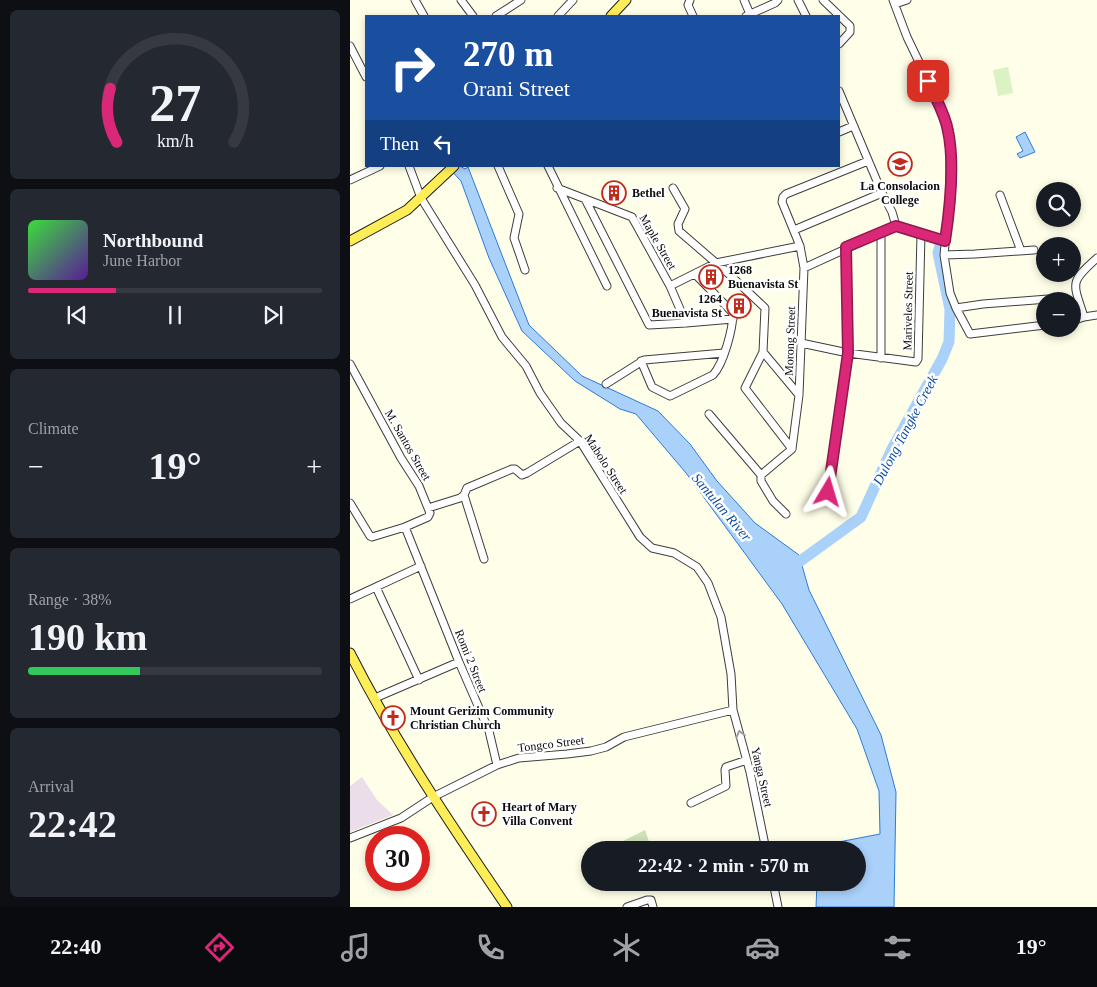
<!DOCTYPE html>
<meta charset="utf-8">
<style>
:root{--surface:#171b24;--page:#242831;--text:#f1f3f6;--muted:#9ea1a6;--line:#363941;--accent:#db2777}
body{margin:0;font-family:"Times New Roman",serif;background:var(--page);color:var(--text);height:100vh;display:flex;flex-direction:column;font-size:19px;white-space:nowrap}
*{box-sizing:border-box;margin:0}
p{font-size:16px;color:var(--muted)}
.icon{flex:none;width:28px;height:28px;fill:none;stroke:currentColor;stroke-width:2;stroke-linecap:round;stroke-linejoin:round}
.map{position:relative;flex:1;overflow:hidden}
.panel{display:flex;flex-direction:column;gap:10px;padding:10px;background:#0d0f14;width:350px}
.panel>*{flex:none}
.guide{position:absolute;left:15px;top:15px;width:475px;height:152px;border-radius:0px;box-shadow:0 2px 8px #0003;background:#1a4fa0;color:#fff;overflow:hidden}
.controls{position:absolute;left:686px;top:182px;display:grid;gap:10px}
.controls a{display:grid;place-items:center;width:45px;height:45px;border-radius:50%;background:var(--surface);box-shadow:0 2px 8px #0003;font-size:25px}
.speed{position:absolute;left:15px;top:826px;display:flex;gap:10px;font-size:25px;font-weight:700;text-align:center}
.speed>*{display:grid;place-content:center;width:65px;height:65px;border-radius:50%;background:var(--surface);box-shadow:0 2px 8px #0003;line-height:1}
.speed .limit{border:8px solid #d22;background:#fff;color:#111}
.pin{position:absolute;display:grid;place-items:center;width:42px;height:42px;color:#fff;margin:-21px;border-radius:10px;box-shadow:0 2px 8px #0006}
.me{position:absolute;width:55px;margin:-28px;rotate:7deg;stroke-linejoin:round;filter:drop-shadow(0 0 4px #0008)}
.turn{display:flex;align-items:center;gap:18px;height:105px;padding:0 15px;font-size:22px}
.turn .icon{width:65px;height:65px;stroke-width:2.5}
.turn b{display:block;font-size:35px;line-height:42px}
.then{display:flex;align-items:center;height:48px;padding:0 15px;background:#0003;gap:10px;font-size:19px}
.big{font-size:38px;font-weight:700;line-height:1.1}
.panel .widget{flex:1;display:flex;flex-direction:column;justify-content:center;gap:8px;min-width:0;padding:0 18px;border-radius:8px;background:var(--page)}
.panel .dial{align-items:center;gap:0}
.dial svg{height:130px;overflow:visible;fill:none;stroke:var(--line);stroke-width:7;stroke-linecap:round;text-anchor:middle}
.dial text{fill:var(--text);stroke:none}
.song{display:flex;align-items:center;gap:15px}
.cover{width:60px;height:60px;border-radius:8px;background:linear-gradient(135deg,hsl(120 70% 55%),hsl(270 70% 35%))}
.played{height:5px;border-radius:2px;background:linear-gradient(90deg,var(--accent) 30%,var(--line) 30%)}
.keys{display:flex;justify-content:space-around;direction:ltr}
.heat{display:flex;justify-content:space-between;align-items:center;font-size:28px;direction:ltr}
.charge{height:8px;border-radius:4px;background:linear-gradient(90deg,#34c759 38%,var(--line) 0)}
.trip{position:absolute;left:231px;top:841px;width:285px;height:50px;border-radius:25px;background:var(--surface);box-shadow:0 2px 8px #0003;font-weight:700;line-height:50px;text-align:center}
.dock{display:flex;height:80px;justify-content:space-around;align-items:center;background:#090b0e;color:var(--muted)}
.dock .icon{width:35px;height:35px}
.dock .active{color:var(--accent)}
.dock b{font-size:22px;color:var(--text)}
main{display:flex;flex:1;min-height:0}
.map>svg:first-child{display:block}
.industrial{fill:#ebdeea}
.cemetery{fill:#cfe1b9}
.pitch{fill:#dbf2c3}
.water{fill:#aad1fa;stroke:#2d7bd4}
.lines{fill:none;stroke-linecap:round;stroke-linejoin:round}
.river{stroke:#aad1fa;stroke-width:11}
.minor-casing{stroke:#3e3e3e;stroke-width:9}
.major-casing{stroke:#1c1c1c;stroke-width:11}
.minor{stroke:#fff;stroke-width:7}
.major{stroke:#ffed58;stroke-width:9}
.oneway{stroke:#9d9d9d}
.route-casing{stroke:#8e194d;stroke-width:12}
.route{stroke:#db2777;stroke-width:9}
.labels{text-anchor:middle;stroke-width:5;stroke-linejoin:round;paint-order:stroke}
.poi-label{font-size:12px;font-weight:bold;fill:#0b0b0b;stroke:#fff;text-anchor:start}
.street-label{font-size:12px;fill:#0b0b0b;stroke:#fff}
.water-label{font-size:14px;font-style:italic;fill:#0e4da2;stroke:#fff}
</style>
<main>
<section class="panel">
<div class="widget dial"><svg viewBox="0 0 100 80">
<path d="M14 69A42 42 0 1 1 86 69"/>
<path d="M14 69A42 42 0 0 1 10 36" stroke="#db2777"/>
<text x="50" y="56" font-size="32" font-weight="700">27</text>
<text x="50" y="72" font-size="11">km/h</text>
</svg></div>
<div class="widget">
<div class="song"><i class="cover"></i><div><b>Northbound</b><p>June Harbor</p></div></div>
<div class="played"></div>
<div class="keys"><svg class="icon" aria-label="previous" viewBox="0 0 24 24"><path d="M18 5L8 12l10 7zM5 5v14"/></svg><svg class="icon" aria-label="pause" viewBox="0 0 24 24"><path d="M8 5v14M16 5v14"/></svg><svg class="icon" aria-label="next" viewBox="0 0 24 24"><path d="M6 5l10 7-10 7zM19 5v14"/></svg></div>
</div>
<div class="widget"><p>Climate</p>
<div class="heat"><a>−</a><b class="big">19°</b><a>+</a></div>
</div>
<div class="widget"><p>Range · 38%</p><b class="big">190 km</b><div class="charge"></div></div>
<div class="widget"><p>Arrival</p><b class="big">22:42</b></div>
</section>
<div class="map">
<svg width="747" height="907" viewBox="0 0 747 907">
<rect width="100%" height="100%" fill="#fffee8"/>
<path class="industrial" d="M12 777 27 800 43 815 0 832V786Z"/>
<path class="cemetery" d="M295 830 302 850H267L265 845Z"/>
<path class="pitch" d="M658 67 663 93 648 96 643 70Z"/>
<path class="water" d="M675 132 685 152 670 158 667 154 673 151 666 137Z
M97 166H110L115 169 118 167 179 325 232 376 308 411 340 444 367 481 405 523 449 555 459 590 531 735 546 792 544 907H466L467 883 508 882V850H467L468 846 530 834 529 791 507 729 432 604 336 473 286 414 270 409 225 381 172 331 139 258 111 181Z"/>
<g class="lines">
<path class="river" d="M438 570 511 517 542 449 592 359 599 342 600 309 588 253 591 242"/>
<g class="minor-casing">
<path id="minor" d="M65 0 74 16
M111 0 123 16
M340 0 338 5 343 16
M394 0 400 14
M448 0 456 16
M473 0 500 26V32L489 44
M543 0 557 37 593 112 598 130 600 144V195L594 255 600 293 606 308 620 334 695 325
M545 4 557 0
M146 16 171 0
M208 16 223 0
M396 16 425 3 428 0
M0 46 16 77
M489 91 532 193 542 212 546 226
M489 132 503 126
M59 166 71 198 125 285 152 337 176 366 190 393 211 423 230 441 290 537 302 548 324 553 347 567 358 583 371 617 381 674 383 710 400 772 416 850
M148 166 169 214 164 238 175 270
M198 166 257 286
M0 180 30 166
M207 188 282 217 320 286 336 323
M323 188 335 209 328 224 329 231 380 275 415 308 413 352 395 388 442 449
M650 195 671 251
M235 199 299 325 336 323 383 319
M444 230 532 193
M594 255 625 254 684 250
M454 268 546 226 595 241
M320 286 366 263 450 246
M606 308 633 304 698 299
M734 317C723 282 719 283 747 258
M722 321 734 317 747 315
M451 343 498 353 566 362 568 359 571 234
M413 352 449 395
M531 358V233
M291 361 302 387 320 396 363 375C374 363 383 328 383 313L345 274
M0 364 51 458 69 486 80 513 78 517 55 527 22 537 20 536 0 503
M256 384 294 360 374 353
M359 414 411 475
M411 475 442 449 449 395 454 268 450 246 432 202 433 197 436 194 518 161
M411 475V481L423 501 436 514
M478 491 498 353 496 247
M114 495 134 559
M78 508 110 498 114 495 117 488 162 469H165L172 475 177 473 230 441
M55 527 109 662 139 731 147 765
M26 587 69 680
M0 599 71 566
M25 698 109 662
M341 803 376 786 375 770 376 767 397 760
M0 838 51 818 83 797 147 765 169 758 217 754 241 751 256 747 274 737 383 710
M423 882 428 907
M277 907 297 900H301L303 907"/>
</g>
<g class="major-casing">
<path id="major" d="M261 16 276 0
M0 241 57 210 104 166
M0 653C45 742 101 825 157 907"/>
</g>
<use href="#minor" class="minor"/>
<use href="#major" class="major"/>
</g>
<defs><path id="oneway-chevron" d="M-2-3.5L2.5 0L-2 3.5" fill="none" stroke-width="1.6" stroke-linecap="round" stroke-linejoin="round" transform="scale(1.25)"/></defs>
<use class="oneway" href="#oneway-chevron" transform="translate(390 734) rotate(-105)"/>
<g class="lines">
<g class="route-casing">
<path id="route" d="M478 492 498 353 496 247 546 226 595 241C600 208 605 164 598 131 595 113 585 98 578 81"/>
</g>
<use href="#route" class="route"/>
</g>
<defs>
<g id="university-ring" transform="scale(1.25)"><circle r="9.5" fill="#fff" stroke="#c12b1c" stroke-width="1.5"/><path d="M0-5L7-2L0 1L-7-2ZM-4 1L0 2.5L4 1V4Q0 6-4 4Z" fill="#c12b1c"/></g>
<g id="building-ring" transform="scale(1.25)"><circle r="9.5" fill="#fff" stroke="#c12b1c" stroke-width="1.5"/><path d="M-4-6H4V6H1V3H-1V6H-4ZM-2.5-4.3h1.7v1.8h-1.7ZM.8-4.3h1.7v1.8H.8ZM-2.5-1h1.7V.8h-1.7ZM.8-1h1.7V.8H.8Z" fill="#c12b1c"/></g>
<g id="church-ring" transform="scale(1.25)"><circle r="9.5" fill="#fff" stroke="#c12b1c" stroke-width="1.5"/><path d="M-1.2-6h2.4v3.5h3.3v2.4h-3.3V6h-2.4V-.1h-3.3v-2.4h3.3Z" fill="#c12b1c"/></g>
</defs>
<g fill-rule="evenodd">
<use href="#university-ring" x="550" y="164"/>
<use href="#building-ring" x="264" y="193"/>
<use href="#building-ring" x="361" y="277"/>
<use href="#building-ring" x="389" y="306"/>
<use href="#church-ring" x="43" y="718"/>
<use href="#church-ring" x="134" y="814"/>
</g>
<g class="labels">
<g class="poi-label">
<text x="550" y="190" text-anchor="middle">La Consolacion<tspan x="550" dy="14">College</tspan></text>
<text x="282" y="197">Bethel</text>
<text x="378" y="274">1268<tspan x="378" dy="14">Buenavista St</tspan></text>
<text x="372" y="303" text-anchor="end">1264<tspan x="372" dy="14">Buenavista St</tspan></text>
<text x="60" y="715">Mount Gerizim Community<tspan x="60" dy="14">Christian Church</tspan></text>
<text x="152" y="811">Heart of Mary<tspan x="152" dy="14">Villa Convent</tspan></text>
</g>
<g class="street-label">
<text transform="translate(308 242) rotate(60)" y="4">Maple Street</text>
<text transform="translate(558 311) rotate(-89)" y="4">Mariveles Street</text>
<text transform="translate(440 341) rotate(-88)" y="4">Morong Street</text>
<text transform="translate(58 445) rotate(60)" y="4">M. Santos Street</text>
<text transform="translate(256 464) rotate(57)" y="4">Mabolo Street</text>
<text transform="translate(121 661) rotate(68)" y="4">Romi 2 Street</text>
<text transform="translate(201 744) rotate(-7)" y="4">Tongco Street</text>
<text transform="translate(412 777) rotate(77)" y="4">Yanga Street</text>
</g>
<g class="water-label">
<text transform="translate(555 430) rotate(-62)" y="5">Dulong Tangke Creek</text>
<text transform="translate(372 507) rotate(50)" y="5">Santulan River</text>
</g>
</g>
</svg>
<div class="controls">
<a><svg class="icon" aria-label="search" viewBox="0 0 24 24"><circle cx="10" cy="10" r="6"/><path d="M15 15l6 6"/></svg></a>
<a>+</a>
<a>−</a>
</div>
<div class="speed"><div class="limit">30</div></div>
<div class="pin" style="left:578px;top:81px;background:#d93025"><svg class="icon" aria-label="arrive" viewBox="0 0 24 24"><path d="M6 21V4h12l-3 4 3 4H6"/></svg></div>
<svg class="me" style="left:478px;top:492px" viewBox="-20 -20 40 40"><path d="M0-17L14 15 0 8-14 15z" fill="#db2777" stroke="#fff" stroke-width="4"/></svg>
<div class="trip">22:42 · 2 min · 570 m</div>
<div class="guide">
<div class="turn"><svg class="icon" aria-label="right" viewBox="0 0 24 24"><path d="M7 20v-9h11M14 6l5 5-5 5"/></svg><div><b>270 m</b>Orani Street</div></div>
<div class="then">Then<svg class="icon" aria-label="left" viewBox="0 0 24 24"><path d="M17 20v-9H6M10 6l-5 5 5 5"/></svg></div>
</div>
</div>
</main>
<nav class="dock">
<b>22:40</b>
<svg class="icon active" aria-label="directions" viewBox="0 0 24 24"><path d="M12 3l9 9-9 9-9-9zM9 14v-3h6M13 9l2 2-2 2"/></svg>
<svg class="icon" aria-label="music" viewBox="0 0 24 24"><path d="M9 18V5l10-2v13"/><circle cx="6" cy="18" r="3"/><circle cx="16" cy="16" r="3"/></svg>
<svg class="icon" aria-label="phone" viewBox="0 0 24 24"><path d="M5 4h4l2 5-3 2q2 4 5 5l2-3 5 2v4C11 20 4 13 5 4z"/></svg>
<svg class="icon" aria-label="climate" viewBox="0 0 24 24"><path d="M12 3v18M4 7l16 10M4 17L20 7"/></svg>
<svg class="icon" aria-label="car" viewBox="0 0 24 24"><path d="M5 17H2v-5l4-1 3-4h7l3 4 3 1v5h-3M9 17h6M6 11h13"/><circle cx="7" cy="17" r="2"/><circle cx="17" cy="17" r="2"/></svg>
<svg class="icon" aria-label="filters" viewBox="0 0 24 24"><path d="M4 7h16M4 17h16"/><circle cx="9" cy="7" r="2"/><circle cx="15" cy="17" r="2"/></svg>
<b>19°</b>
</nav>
